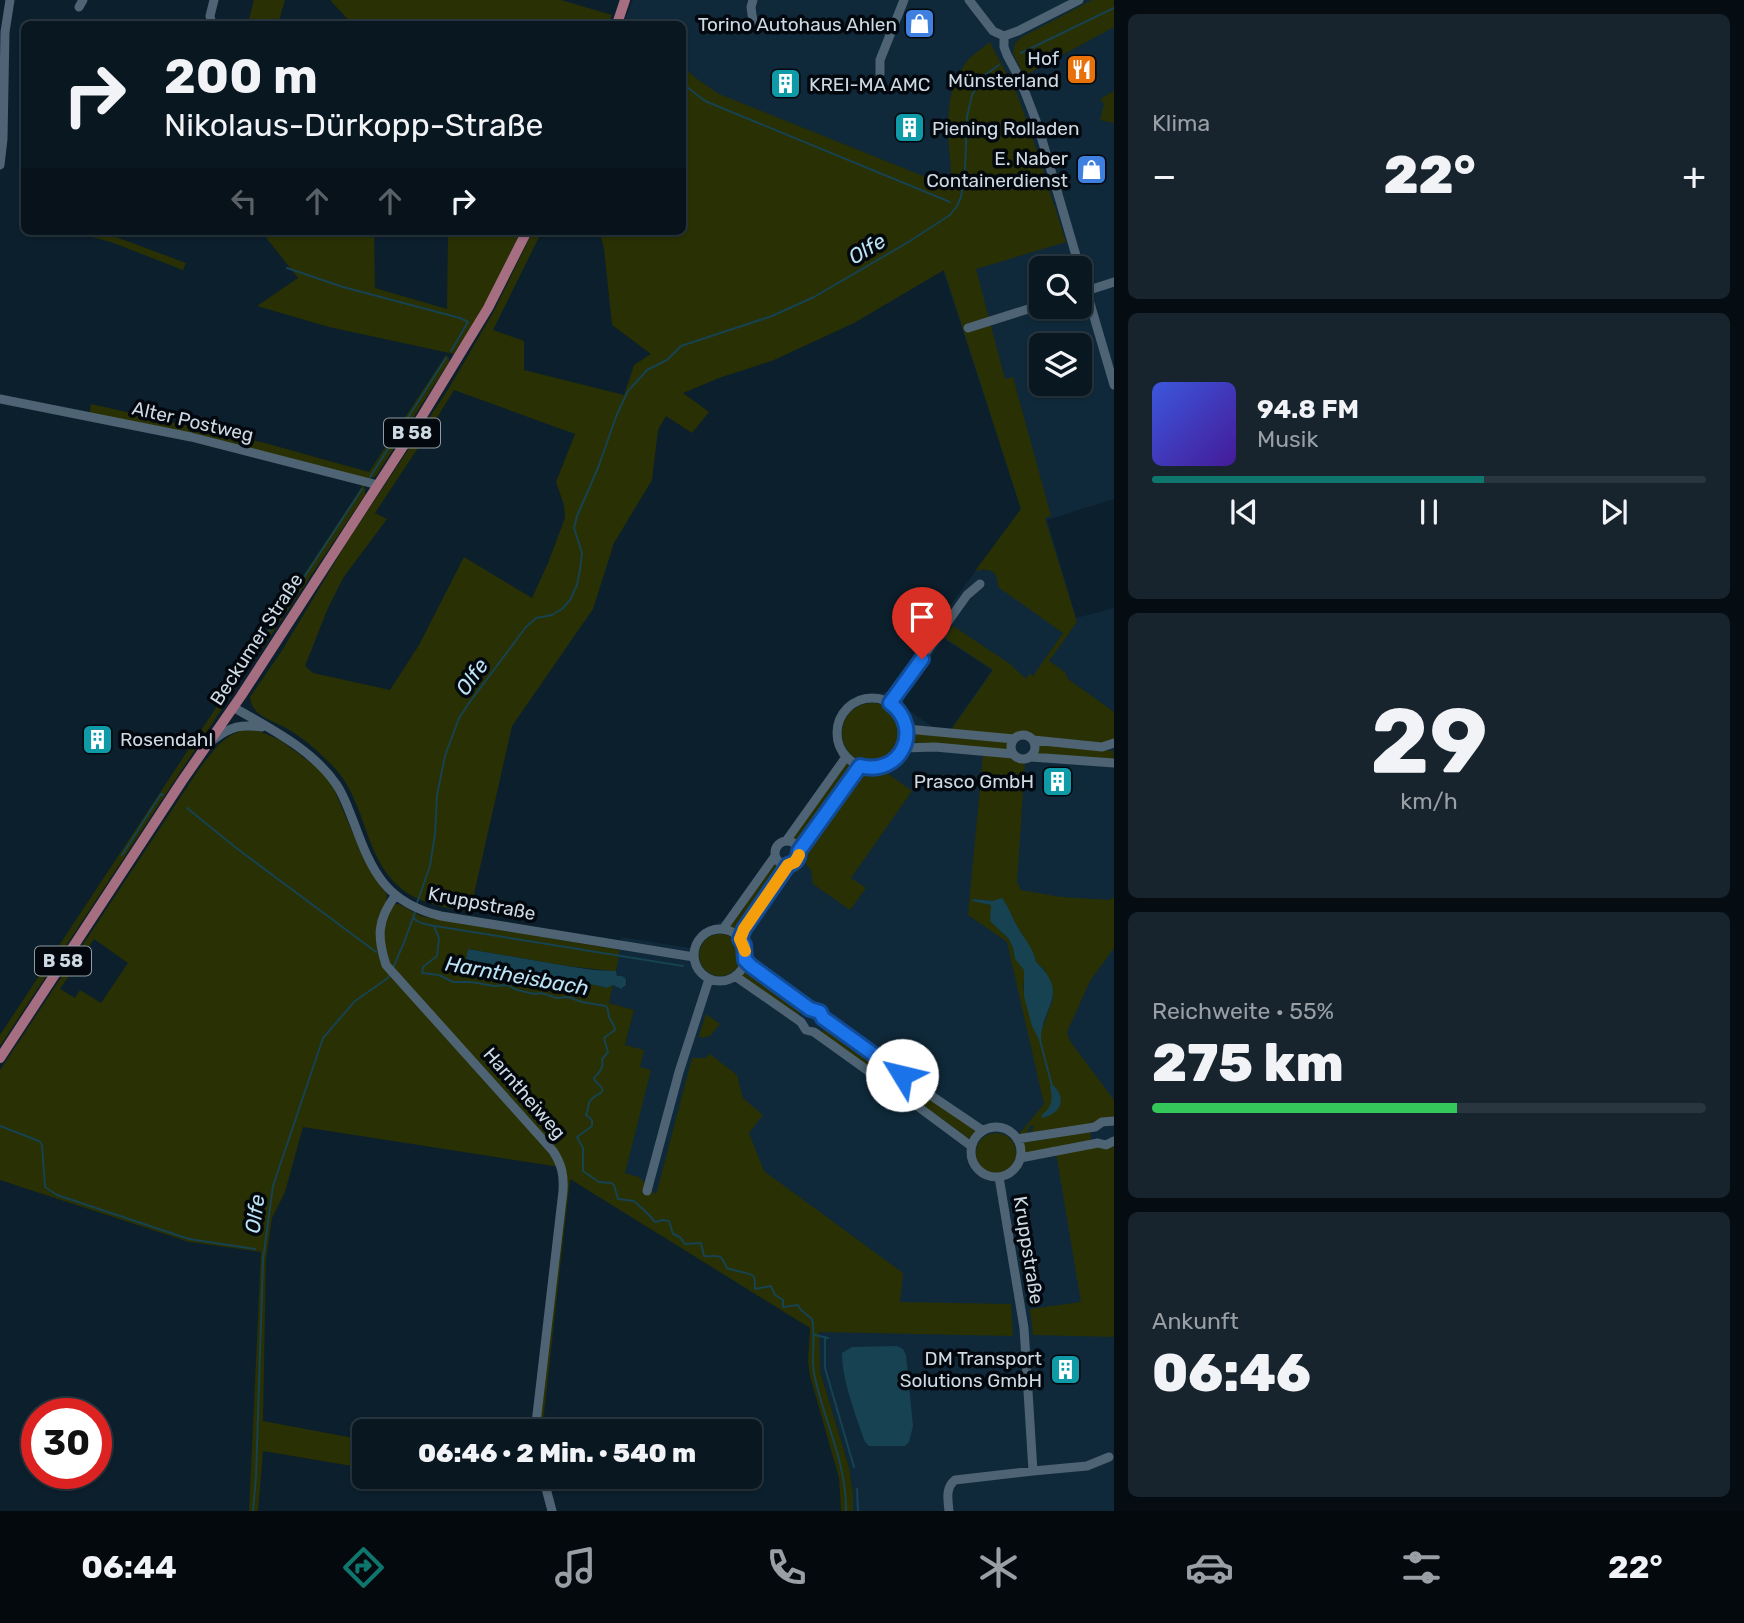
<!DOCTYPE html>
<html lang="de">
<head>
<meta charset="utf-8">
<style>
	body { margin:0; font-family:Rubik,sans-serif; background:#17242e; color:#f1f3f6; height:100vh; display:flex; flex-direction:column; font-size:26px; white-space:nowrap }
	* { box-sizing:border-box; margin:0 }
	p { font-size:23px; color:#999fa5 }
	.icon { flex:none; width:38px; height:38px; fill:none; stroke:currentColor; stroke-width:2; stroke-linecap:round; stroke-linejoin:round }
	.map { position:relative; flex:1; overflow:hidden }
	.side { display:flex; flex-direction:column; gap:14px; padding:14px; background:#050d12; width:630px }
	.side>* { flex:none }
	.banner { position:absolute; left:21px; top:21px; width:665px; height:214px; border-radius:10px; box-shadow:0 2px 5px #0004,0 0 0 2px #29363f; background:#091721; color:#f1f3f6; overflow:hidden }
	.tools { position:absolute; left:1029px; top:256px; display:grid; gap:14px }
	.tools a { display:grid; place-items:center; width:63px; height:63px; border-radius:10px; background:#091721; box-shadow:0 2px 5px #0004,0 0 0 2px #29363f; font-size:35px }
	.speed { position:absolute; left:21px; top:1398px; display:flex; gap:14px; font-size:35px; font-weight:700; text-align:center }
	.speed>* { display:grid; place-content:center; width:91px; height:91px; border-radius:50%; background:#091721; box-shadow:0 2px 5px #0004,0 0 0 2px #29363f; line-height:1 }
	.speed .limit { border:10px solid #d22; background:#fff; color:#111 }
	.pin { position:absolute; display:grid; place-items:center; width:60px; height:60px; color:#fff; margin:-72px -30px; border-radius:50% 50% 50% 0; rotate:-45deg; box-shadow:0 0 7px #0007 }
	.pin .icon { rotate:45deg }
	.me { position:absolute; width:77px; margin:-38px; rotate:306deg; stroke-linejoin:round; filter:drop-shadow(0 0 5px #0008) }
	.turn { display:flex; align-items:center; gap:24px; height:147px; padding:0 28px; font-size:32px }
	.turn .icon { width:91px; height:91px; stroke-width:2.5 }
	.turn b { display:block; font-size:49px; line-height:60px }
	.lanes { display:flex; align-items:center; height:66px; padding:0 28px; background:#0003; justify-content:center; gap:35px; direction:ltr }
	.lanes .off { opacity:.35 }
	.big { font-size:52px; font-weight:800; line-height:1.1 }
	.side .card { flex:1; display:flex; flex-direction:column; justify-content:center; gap:10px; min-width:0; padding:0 24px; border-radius:10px; background:#17242e }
	.side .dial { align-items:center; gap:0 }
	.dial b { font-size:91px; line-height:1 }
	.song { display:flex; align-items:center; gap:21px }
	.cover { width:84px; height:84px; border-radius:10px; background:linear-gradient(135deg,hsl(230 70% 55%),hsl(260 70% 35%)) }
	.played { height:7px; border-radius:4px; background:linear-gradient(90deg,#0f766e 60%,#29363f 60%) }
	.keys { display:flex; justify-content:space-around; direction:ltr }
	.heat { display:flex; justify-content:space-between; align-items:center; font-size:38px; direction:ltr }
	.charge { height:10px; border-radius:5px; background:linear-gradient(90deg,#34c759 55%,#29363f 0) }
	.trip { position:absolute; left:352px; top:1419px; width:410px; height:70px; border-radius:10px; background:#091721; box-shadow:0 2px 5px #0004,0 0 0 2px #29363f; font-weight:800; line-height:70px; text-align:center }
	.tab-bar { display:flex; height:112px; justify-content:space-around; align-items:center; background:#04090d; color:#999fa5 }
	.tab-bar .icon { width:49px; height:49px }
	.tab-bar .selected { color:#0f766e }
	.tab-bar b { font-size:32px; color:#f1f3f6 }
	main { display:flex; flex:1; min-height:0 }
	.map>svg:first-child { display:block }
	.built { fill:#0f293a; fill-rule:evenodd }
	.green { fill:#293003; fill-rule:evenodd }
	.water { fill:#164251 }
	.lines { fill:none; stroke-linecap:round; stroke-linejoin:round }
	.stream { stroke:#164251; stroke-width:2 }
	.minor { stroke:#4e6373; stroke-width:9 }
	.major { stroke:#a66f81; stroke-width:10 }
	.route-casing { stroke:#114b97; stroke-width:18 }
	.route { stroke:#1a73e8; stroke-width:12 }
	.slow { stroke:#f59e0b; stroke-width:12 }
	.labels { text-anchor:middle; stroke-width:7; stroke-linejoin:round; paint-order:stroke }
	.shield { fill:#03080e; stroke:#919ba3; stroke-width:2 }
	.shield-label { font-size:18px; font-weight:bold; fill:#cedae3 }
	.poi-label { font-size:19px; fill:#cedae3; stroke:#03080e; text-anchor:end }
	.street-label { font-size:19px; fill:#cedae3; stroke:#03080e }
	.water-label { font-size:21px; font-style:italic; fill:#bce4f5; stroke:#03080e }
</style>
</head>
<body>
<main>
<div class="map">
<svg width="1114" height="1511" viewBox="0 0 1114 1511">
	<rect width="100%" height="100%" fill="#0c1f2c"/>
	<!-- built -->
	<path class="built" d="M633 0H1114V499L1047 520 1076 618 1114 608V1511H853V1492L849 1467 820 1371 815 1331 589 1190 634 1010 609 1003 613 985 621 989 626 985 627 982 626 979 617 976 616 971 621 937 690 948 697 937 704 931 727 918 768 861 775 845 785 837 837 764 839 757 833 734 834 723 839 713 847 703 857 696 887 692 1021 509 917 190 697 106 683 96 682 24H623ZM1041 268H1080V306H1041ZM1041 345H1080V383H1041ZM944 639 992 670 950 730 936 729 904 707 903 698Z"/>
	<!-- green -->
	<path class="green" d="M254 0H285L278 24H270L249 19Z
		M330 0H561L612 15 609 24H352Z
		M1092 0H1114V27L1024 76 1013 53 1015 43 1022 37Z
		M990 42 1017 94 1029 127 1066 242 976 269 1005 379 1013 377 1051 516 1045 518 1077 622 1049 661 1065 672 1068 679 1114 712V739L1105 743 1032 736C1026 732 1022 732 1015 736L951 730 993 670 945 638 953 626 1010 664 1026 679 1029 674 1033 676 1063 633 998 587C998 570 989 568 975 571L1021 509 944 270 854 323 774 360 719 378 683 393 709 412 692 433 666 416 658 430 652 480 614 543 593 609 512 726 470 912C455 909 438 907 423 901 368 879 371 822 344 780 336 768 325 758 315 749 306 741 295 733 284 727 271 720 251 715 250 697L281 652 347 542 449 388 494 311 533 231H542L493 330 524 341V370L624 395 634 365 651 354 612 325 604 248 599 231H682L683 67 697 79 719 94 948 186C953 170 950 165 949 148 947 120 947 88 965 64 971 55 982 49 990 42ZM454 390 575 434 556 482 564 505 565 518 548 563 532 598 464 557 419 645 390 690 313 673 305 666 328 608 343 578 387 519 375 513 424 439Z
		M1114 91V123L1100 120 1104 104 1100 99Z
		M69 231H93L116 237 186 263 183 270 111 242Z
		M261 231H374L375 288 447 309 448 231H521L484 306 454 354 329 327 257 306 298 278Z
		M446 355 449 358V362L376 476 370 479 89 415 91 404 265 443 369 472Z
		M363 485 365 489V495L227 701 0 1046V1035Z
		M842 733a30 30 0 1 1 60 0a30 30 0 1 1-60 0Z
		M252 728 280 740 318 768 333 787 364 859 385 891 387 896 386 902 391 905 399 904 421 916 442 920 620 950 616 971H611L567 966 468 949 465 968C492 970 519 976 547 979 567 982 587 982 607 988L613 985 609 1003 634 1010 625 1045 644 1050 640 1067 651 1070 625 1173 639 1177 656 1195 692 1058H705L710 1054 737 1075 743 1098 763 1115 749 1133 764 1171 903 1273 900 1302 1011 1304 1013 1336 819 1332 820 1371 849 1467 853 1492V1511H841L839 1478 810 1376 808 1361 810 1328 570 1179 542 1431H537L565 1191 560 1167 303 1127 285 1192 272 1218 266 1260 263 1421 364 1440V1468L263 1451 258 1511H249L261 1252 189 1242 0 1180V1070L199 769C215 749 225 732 252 728ZM94 939 128 963 101 1003 80 990 75 998 60 989Z
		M912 732 1010 741 1009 751 911 742Z
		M1039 744 1113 751 1114 761 1038 754Z
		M983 755 1013 756 1020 761 1025 762 1017 882 1021 890 1061 897 1109 900 1114 897V948L1090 981 1067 1032 1070 1041 1114 1100V1118L1092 1125 1031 1133 1034 1126 1030 1125 1026 1137 1019 1134 1044 1104 1007 942 968 915ZM973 899 993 901 1001 899H1003L1017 926 1023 935 1026 944 1031 949 1036 962 1044 969 1053 990V999L1041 1032 1023 988 1025 972 1013 953V948L1009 939 1000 931 991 905 973 901Z
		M847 761 856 767 800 845 791 840Z
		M884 771 912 791 851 878 866 888 850 910 813 884 811 870 805 863 797 873 796 865 799 861 802 851 859 773 863 772Z
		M775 863 783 869 738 932 729 928Z
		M699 955a21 21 0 1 1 42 0a21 21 0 1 1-42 0Z
		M746 967 803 1008 798 1016 741 976Z
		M706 1014 720 1024 710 1036 701 1038 699 1036Z
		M827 1025 895 1073 890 1082 821 1033Z
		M918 1090 977 1131 971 1140 913 1098Z
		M1090 1131 1091 1140 1024 1154 1023 1143Z
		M976 1153a20 20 0 1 1 40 0a20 20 0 1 1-40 0Z
		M1114 1144V1337L1033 1335 1030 1309 1081 1302 1056 1152Z
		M413 1477H448L466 1481 465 1488Z"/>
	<!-- water -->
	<path class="water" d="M1001 898 1003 899C1009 908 1012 917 1017 926 1023 937 1034 949 1036 962 1071 995 1041 1006 1041 1040H1039L1032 1026 1024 996V970L1015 959 1013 948 1009 939 990 921 991 905 972 901 973 899 993 901Z
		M468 949 567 966 594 970 616 971 617 976H622L626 979V985L621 989 613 985 607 988C587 982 567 982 547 979 519 976 492 970 464 968Z
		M1053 1085C1068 1099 1060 1115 1041 1118 1044 1110 1041 1117 1047 1110 1053 1103 1052 1095 1050 1086Z
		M897 1346 903 1349 906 1355 913 1426 909 1442 905 1446H869L865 1442C856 1416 842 1381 842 1353L852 1347Z"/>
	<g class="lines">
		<!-- stream -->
		<path class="stream" d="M1021 53 1114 8
			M682 83 705 101 950 202
			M287 268 343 287 460 318 468 322 451 351
			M370 477 446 358
			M240 679 238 678 362 489
			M187 808 235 847 376 952
			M122 855 161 794 163 795
			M417 903 430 866 435 834 437 795 445 756 459 718 469 703 526 627 536 618 552 615 562 609 570 600 577 585 580 570 582 553 574 528 577 516 598 468 617 414 628 391 647 370 667 360 681 346 772 316 814 297 910 241 950 215 957 206 961 197 965 171 967 117 972 95 982 77 999 65
			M413 917C417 924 427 924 434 926L439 938 437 956 423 967 422 973 439 975 453 982H471L494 986 507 985 517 990 535 994 541 993 557 998 568 997 582 1002 606 1006C609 1010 608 1012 609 1017 611 1022 615 1025 615 1030L604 1038 608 1052 602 1059C604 1067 600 1072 594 1078L595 1081C613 1096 594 1091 589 1103 588 1107 588 1111 586 1115L592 1120V1126L577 1137 583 1148V1171L599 1182 611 1183 614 1185 618 1199 634 1201 650 1216 655 1222 663 1220 669 1221 673 1234 680 1237 685 1244 701 1243 704 1256C721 1257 719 1252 727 1268 733 1271 753 1273 754 1277 756 1281 754 1285 755 1289L771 1286 775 1295 783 1300V1307L798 1305 801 1310 812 1319C816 1337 811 1356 814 1373 823 1420 847 1462 846 1511
			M435 926 683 966
			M393 968 405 940 415 912
			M1040 1040 1052 1086
			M0 1126 39 1141 42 1145 45 1187 57 1195 189 1239 255 1249
			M815 1335 828 1338
			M825 1337V1368L854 1467
			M857 1489 858 1511
			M253 1511 256 1477 263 1259 273 1186 323 1038 355 1001 388 978 390 973"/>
		<!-- minor -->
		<path class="minor" d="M969 0 993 31 1004 36
			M79 7 83 0
			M753 22 751 7 753 0
			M212 24 210 16 214 0
			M1004 36V47L1007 55 1020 79 1038 126 1114 385
			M1004 36 1018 31 1079 0
			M880 74V60L904 0
			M0 165 3 139 5 32 10 0
			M1080 293 1114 282
			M968 328 1041 305
			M0 399 191 437 378 485
			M837 733a35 35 0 1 1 70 0a35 35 0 1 1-70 0Z
			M890 703 967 595 980 584
			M233 707C269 728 312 749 336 784 344 795 349 811 354 823 372 872 386 903 441 916L694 957
			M907 729 1014 739
			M1011 747a12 12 0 1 1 24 0a12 12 0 1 1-24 0Z
			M213 740C231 726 241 724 262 727
			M1033 740 1102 747 1114 743
			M904 748 935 747 1013 754
			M1031 757 1114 763
			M775 853a12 12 0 1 1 24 0a12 12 0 1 1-24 0Z
			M786 841 846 757
			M799 851 861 766
			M395 896C377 920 377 937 386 965L553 1151C562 1165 564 1175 563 1191L535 1432
			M723 929 775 856
			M694 955a26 26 0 1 1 52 0a26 26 0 1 1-52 0Z
			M740 939 744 929 788 865
			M745 960 751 966 810 1009 820 1012 823 1018 902 1075 911 1078 914 1084 982 1130
			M735 976 801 1022 806 1030 814 1032 892 1088 897 1095 905 1097 971 1146
			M971 1152a25 25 0 1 1 50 0a25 25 0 1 1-50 0Z
			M1017 1139 1095 1127 1102 1122 1114 1121
			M1020 1158 1098 1143 1106 1145 1114 1141
			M647 1191 679 1072 709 979
			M1033 1471 1087 1466 1109 1457
			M543 1477 552 1511
			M949 1511C948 1500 945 1488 955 1480L1033 1471 1024 1328 999 1177"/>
		<!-- major -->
		<path class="major" d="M617 24 625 0
			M0 1058 182 781 241 696 413 431 488 308 527 231"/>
	</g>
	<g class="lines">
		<defs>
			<path id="route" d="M902 1075 823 1018 820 1012 810 1009 751 966 745 960 744 945 740 939 744 929 788 865C795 863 799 859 799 851L860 766C901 777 924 728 890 703L922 659"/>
		</defs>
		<!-- route casing -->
		<use href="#route" class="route-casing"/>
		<!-- route -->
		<use href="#route" class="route"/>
		<!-- slow -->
		<path class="slow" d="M745 951 740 939 744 929 788 865 795 862 799 855"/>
	</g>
	<!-- icons -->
	<defs>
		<symbol id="shop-square" viewBox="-11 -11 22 22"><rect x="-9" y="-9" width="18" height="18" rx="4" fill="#3f7fe0" stroke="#03080e"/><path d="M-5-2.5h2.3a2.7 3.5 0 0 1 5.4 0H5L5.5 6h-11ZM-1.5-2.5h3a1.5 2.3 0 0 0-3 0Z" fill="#fff"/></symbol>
		<symbol id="restaurant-square" viewBox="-11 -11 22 22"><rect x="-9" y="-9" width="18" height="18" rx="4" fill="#e8710a" stroke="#03080e"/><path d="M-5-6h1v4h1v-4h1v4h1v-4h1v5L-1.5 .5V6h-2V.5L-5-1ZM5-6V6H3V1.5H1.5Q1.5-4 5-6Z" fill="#fff"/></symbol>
		<symbol id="building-square" viewBox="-11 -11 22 22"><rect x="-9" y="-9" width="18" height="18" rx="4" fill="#0f9aa8" stroke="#03080e"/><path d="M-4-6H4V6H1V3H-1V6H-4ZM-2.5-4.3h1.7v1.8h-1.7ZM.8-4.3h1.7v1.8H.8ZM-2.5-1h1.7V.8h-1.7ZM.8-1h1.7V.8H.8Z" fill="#fff"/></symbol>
	</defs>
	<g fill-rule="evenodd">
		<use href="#shop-square" x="902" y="6" width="35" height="35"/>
		<use href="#restaurant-square" x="1064" y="52" width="35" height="35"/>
		<use href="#building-square" x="768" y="66" width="35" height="35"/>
		<use href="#building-square" x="892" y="110" width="35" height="35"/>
		<use href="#shop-square" x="1074" y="152" width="35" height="35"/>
		<use href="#building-square" x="80" y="722" width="35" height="35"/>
		<use href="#building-square" x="1040" y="764" width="35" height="35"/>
		<use href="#building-square" x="1048" y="1352" width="35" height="35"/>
	</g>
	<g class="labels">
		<!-- shield labels -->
		<g class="shield">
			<rect x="384" y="418.5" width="56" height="29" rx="5"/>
			<rect x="35" y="946.5" width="56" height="29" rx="5"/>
		</g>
		<g class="shield-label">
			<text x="412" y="439">B 58</text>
			<text x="63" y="967">B 58</text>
		</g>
		<!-- poi labels -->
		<g class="poi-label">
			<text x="897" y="31">Torino Autohaus Ahlen</text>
			<text x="1059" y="65">Hof<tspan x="1059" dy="22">Münsterland</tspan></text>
			<text x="809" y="91" text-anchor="start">KREI-MA AMC</text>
			<text x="932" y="135" text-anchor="start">Piening Rolladen</text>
			<text x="1068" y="165">E. Naber<tspan x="1068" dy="22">Containerdienst</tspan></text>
			<text x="120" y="746" text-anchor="start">Rosendahl</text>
			<text x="1034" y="788">Prasco GmbH</text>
			<text x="1042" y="1365">DM Transport<tspan x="1042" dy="22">Solutions GmbH</tspan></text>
		</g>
		<!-- street labels -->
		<g class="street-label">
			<text transform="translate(193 421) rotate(13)" y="7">Alter Postweg</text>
			<text transform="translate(256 639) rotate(-57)" y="7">Beckumer Straße</text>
			<text transform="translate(482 903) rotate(11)" y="7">Kruppstraße</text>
			<text transform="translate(525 1093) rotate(49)" y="7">Harntheiweg</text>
			<text transform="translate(1029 1250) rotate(81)" y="7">Kruppstraße</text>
		</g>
		<!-- water labels -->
		<g class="water-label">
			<text transform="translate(867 249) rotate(-31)" y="7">Olfe</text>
			<text transform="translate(472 677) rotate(-54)" y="7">Olfe</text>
			<text transform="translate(517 976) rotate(10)" y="7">Harntheisbach</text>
			<text transform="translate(255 1214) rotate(-82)" y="7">Olfe</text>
		</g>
	</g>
</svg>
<div class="tools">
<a><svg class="icon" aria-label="search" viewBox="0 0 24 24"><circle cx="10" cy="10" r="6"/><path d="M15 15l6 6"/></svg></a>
<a><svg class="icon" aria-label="layers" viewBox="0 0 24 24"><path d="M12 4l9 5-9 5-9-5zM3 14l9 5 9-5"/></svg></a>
</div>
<div class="speed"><div class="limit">30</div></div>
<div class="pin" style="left:922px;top:659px;background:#d93025"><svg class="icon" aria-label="arrive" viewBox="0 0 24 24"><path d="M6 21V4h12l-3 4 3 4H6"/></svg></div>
<svg class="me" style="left:902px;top:1075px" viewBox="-20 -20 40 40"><circle r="19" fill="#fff"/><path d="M0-13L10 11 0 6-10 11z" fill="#1a73e8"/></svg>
<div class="trip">06:46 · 2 Min. · 540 m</div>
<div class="banner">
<div class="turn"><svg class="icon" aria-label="right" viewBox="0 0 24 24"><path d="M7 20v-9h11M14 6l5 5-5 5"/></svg><div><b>200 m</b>Nikolaus-Dürkopp-Straße</div></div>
<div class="lanes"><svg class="icon off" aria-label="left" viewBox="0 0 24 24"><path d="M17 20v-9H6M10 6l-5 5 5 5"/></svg><svg class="icon off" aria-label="ahead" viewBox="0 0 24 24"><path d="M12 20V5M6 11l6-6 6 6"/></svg><svg class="icon off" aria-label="ahead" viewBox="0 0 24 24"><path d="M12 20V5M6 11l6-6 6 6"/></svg><svg class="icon" aria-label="right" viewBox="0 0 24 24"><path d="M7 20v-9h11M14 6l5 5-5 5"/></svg></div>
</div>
</div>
<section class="side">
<div class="card"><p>Klima</p>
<div class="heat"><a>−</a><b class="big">22°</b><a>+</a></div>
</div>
<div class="card">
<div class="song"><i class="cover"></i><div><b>94.8 FM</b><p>Musik</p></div></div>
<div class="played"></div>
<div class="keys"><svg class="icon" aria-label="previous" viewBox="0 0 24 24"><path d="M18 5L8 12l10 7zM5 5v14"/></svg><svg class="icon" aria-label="pause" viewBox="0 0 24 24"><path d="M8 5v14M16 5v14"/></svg><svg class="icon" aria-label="next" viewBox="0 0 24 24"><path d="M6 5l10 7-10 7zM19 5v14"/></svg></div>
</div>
<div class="card dial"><b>29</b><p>km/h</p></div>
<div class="card"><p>Reichweite · 55%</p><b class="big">275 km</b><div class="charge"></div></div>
<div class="card"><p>Ankunft</p><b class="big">06:46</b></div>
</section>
</main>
<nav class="tab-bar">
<b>06:44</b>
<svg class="icon selected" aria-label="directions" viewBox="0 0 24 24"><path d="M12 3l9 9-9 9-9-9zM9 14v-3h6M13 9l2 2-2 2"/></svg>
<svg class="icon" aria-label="music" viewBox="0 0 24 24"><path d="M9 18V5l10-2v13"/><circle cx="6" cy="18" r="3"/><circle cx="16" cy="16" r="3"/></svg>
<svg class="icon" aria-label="phone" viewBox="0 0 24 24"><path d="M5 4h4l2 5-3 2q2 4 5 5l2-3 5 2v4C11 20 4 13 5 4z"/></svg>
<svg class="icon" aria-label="climate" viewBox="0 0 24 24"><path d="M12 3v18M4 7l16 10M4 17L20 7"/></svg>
<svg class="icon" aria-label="car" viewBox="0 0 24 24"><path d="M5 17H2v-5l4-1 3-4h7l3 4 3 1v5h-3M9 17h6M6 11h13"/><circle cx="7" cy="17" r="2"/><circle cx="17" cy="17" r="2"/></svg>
<svg class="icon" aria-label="filters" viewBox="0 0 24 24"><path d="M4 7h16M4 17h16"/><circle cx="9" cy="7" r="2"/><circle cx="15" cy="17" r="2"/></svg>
<b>22°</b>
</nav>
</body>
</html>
